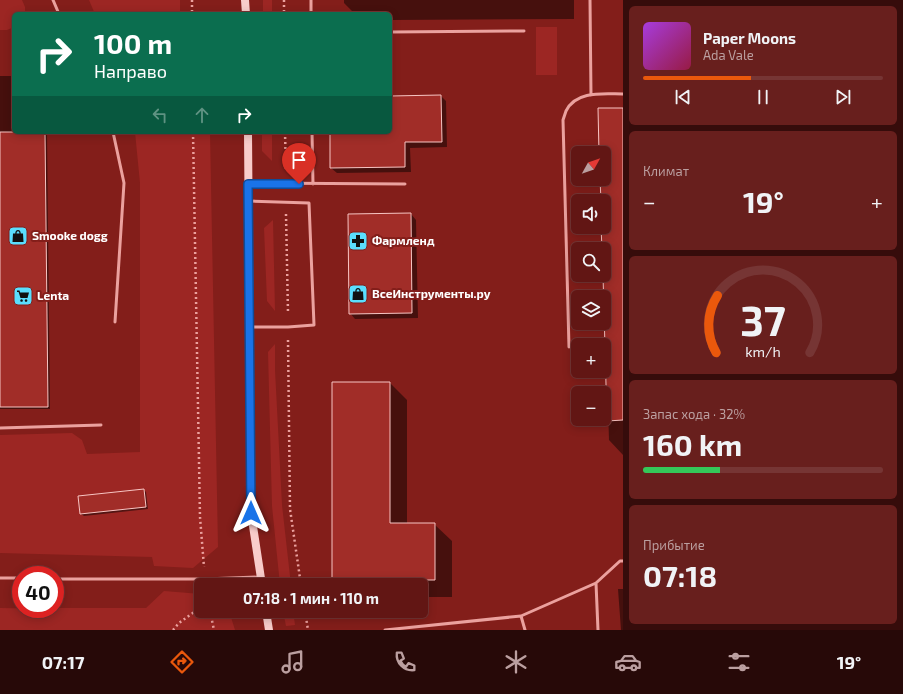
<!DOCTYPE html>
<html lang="ru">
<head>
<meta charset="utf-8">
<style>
	body { margin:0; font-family:"Exo 2",sans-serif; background:#681f1d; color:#f1f3f6; height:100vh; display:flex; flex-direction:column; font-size:15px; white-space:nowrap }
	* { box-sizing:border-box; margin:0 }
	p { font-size:13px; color:#bb9fa0 }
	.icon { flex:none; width:22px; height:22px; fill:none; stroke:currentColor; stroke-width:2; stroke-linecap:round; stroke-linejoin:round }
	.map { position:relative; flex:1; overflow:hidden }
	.panel { display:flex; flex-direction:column; gap:6px; padding:6px; background:#360c0b; width:280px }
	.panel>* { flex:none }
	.hud { position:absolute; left:12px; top:12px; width:380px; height:122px; border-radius:6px; box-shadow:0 2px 10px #0003,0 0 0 1px #763534; background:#0b6e4f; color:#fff; overflow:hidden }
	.needle { width:26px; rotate:50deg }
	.controls { position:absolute; left:571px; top:146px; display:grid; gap:8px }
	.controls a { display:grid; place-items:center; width:40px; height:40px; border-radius:6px; background:#621614; box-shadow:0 2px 10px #0003,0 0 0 1px #763534; font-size:20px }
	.speed { position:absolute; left:12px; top:566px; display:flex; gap:8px; font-size:20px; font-weight:700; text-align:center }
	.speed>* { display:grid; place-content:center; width:52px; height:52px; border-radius:50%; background:#621614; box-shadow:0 2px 10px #0003,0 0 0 1px #763534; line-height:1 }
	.speed .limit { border:6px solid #d22; background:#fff; color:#111 }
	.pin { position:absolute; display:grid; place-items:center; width:34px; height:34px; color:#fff; margin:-41px -17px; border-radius:50% 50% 50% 0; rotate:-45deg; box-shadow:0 0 4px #0007 }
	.pin .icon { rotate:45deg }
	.me { position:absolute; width:44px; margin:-22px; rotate:0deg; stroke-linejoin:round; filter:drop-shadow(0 0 3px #0008) }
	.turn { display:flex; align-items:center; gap:14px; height:84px; padding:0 16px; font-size:18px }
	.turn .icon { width:52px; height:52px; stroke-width:2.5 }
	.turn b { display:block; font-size:28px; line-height:34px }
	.lanes { display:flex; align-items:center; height:38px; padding:0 16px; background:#0003; justify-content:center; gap:20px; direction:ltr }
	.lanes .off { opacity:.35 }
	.big { font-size:30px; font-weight:700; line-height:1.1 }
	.panel .card { flex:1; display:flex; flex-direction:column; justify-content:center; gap:6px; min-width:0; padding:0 14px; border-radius:6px; background:#681f1d }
	.panel .dial { align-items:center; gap:0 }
	.dial svg { height:104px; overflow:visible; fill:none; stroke:#763534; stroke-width:7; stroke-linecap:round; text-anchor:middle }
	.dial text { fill:#f1f3f6; stroke:none }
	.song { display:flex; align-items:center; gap:12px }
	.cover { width:48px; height:48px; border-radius:6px; background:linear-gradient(135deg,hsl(280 70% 55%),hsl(340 70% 35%)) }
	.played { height:4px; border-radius:2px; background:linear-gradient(90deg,#ea580c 45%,#763534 45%) }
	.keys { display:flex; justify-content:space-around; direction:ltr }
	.heat { display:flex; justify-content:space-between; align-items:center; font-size:22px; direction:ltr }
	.charge { height:6px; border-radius:3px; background:linear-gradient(90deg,#34c759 32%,#763534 0) }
	.trip { position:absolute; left:194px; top:578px; width:234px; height:40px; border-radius:6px; background:#621614; box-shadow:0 2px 10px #0003,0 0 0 1px #763534; font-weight:700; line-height:40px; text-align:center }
	.tabs { display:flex; height:64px; justify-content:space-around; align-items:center; background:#270908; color:#bb9fa0 }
	.tabs .icon { width:28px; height:28px }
	.tabs .active { color:#ea580c }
	.tabs b { font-size:18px; color:#f1f3f6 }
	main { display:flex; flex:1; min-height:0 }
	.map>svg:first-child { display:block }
	.green { fill:#9c2623 }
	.shadow { fill:#0007 }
	.building { fill:#a12d28; stroke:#f8c5c3 }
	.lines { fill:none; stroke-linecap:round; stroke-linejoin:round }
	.path { stroke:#eba19e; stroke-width:2.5; stroke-dasharray:2 3; stroke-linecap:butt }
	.lane { stroke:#eba19e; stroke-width:3 }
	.secondary { stroke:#f8ccca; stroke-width:8 }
	.route-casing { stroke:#114b97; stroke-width:10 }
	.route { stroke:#1a73e8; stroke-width:7 }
	.labels { text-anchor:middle; stroke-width:4; stroke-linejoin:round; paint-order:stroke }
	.poi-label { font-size:12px; font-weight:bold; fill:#fff; stroke:#831e1a; text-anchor:start }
</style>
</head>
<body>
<main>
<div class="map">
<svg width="623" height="630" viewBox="0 0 623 630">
	<rect width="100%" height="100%" fill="#831e1a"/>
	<!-- green -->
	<path class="green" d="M0 0H22L25 7V14H14V27L7 30H0Z
		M89 0H180V14H95Z
		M263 0H272V14H263Z
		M536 27H557V75H536Z
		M135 132H210L218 547 193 568 154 566 152 557 0 553V435L72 433 82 440 87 454 140 452V183Z
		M262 132H272V161L262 151Z
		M273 220 275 311 267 301 264 228Z
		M275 344V370L282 505 291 585H280L272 506 268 352Z
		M164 591 201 594V611H229L235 630H0V608L55 609V608H146Z
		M283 611H293L295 625 286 626Z"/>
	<!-- shadow -->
	<path class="shadow" d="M344 0H574V19L390 20V14H355L344 3Z
		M0 76H14V132H47L50 409H0Z
		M441 96 446 101 447 147 410 148 411 172 337 173 331 168V132H390V97Z
		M623 109V455L609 440 604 275V249H603L602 227H604V201H602L601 179H604V153H600Z
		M411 214 416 220 418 318 355 319 350 313Z
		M390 383 407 400V524H434L452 541V597H421V585H338L333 580Z
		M144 490 146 492 148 509 84 516 81 514 79 497Z
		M618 589H623V630H621Z"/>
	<!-- building -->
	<path class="building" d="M441 95 442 142H405V167L330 168V132H390V96Z
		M598 108H623V420L607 421 603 275H604V249H602L601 227H604V201H601L600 179H604V153H599Z
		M0 132H45L48 407H0Z
		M411 213 412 313 349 314 348 214Z
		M332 382H390V523H435V580H332Z
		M144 489 146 507 80 514 78 496Z"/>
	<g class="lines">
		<!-- path -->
		<path class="path" d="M192 0V14
			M284 0V14
			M193 132 200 517 204 567
			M285 132 286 171
			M286 214 288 313
			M288 340 290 509 301 585
			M210 611 214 630
			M305 611 308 630
			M173 630 179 623 201 607"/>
		<!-- lane -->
		<path class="lane" d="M53 0 59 14
			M311 0V14
			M590 0 591 95
			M390 32 524 31
			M113 132 124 183 115 322
			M312 132 313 184
			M248 183 405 184
			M250 201 309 203 314 325 288 327H251
			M569 347 563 120C564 117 565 114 566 111 576 90 604 94 623 94
			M0 428 101 425
			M0 578H21
			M55 579H205L259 577
			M521 616 596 583
			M385 630 521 616 525 630
			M598 630 596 583 620 561H623"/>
		<!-- secondary -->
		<path class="secondary" d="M245 0 246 14
			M248 132 251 513 262 585
			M266 611 269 630"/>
	</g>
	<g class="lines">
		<defs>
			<path id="route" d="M251 513 248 184H299"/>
		</defs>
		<!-- route casing -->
		<use href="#route" class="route-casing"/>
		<!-- route -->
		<use href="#route" class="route"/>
	</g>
	<!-- icons -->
	<defs>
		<symbol id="shop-square" viewBox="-11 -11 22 22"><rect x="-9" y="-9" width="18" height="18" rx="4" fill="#5adefe" stroke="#831e1a"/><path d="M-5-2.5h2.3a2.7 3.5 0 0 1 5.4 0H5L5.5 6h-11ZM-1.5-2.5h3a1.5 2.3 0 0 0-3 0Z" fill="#111"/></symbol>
		<symbol id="pharmacy-square" viewBox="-11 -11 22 22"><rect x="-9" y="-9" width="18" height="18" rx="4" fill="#5adefe" stroke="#831e1a"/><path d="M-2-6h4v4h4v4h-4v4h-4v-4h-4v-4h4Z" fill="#111"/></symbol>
		<symbol id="supermarket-square" viewBox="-11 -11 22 22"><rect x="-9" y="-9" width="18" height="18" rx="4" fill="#5adefe" stroke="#831e1a"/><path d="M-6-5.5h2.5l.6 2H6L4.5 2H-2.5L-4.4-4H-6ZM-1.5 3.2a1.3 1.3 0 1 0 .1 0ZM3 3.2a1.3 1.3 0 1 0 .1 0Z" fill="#111"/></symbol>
	</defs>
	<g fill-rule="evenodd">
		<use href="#shop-square" x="7" y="225" width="22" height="22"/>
		<use href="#pharmacy-square" x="347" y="230" width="22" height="22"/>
		<use href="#shop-square" x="347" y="283" width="22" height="22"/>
		<use href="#supermarket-square" x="12" y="285" width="22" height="22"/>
	</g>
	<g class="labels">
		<!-- poi labels -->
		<g class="poi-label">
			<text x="32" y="240">Smooke dogg</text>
			<text x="372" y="245">Фармленд</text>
			<text x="372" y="298">ВсеИнструменты.ру</text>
			<text x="37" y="300">Lenta</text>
		</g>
	</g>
</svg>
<div class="controls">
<a><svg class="needle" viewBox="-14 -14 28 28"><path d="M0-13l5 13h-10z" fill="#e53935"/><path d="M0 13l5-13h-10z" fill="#bb9fa0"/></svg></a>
<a><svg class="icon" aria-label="sound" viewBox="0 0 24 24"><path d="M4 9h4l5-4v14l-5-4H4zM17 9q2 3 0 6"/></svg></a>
<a><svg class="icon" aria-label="search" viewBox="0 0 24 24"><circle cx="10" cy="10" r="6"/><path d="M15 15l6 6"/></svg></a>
<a><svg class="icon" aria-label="layers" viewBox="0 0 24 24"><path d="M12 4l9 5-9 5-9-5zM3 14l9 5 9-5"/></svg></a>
<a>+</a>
<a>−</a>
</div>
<div class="speed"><div class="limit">40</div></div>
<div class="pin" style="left:299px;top:184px;background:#d93025"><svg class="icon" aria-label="arrive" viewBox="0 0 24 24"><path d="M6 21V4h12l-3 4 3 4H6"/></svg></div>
<svg class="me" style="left:251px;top:513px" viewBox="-20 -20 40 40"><path d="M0-17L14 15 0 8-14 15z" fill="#1a73e8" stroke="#fff" stroke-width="4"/></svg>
<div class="trip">07:18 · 1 мин · 110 m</div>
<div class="hud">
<div class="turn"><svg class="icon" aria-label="right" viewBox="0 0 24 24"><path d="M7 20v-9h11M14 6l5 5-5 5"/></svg><div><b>100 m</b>Направо</div></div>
<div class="lanes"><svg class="icon off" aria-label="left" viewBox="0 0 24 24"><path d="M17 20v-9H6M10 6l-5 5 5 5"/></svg><svg class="icon off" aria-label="ahead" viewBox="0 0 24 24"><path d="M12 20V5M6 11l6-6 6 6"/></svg><svg class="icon" aria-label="right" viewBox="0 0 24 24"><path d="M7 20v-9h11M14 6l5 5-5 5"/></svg></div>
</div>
</div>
<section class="panel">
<div class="card">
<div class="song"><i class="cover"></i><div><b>Paper Moons</b><p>Ada Vale</p></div></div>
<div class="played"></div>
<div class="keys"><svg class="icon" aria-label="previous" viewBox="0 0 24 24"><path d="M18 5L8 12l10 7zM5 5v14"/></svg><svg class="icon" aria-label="pause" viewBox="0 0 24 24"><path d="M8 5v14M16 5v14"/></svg><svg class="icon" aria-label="next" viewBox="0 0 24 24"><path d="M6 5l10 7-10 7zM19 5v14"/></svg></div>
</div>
<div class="card"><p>Климат</p>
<div class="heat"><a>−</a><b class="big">19°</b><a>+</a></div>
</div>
<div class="card dial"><svg viewBox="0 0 100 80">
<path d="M14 69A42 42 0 1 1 86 69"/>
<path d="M14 69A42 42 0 0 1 15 25" stroke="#ea580c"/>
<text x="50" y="56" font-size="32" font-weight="700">37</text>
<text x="50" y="72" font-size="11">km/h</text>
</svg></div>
<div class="card"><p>Запас хода · 32%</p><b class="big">160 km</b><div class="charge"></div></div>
<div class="card"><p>Прибытие</p><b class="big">07:18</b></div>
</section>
</main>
<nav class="tabs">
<b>07:17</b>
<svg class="icon active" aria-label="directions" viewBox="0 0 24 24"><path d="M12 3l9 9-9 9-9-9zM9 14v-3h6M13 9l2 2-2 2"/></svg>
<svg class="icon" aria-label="music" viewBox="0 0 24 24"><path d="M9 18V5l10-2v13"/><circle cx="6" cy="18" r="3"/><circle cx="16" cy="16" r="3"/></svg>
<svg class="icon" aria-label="phone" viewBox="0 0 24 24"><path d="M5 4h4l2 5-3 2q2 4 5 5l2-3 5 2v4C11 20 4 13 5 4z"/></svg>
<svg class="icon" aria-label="climate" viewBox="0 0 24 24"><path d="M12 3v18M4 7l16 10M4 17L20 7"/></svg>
<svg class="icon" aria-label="car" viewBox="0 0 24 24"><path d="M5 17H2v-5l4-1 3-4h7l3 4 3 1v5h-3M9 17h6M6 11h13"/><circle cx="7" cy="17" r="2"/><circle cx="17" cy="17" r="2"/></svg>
<svg class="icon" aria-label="filters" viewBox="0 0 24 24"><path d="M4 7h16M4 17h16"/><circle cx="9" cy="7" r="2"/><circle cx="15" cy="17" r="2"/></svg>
<b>19°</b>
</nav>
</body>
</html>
